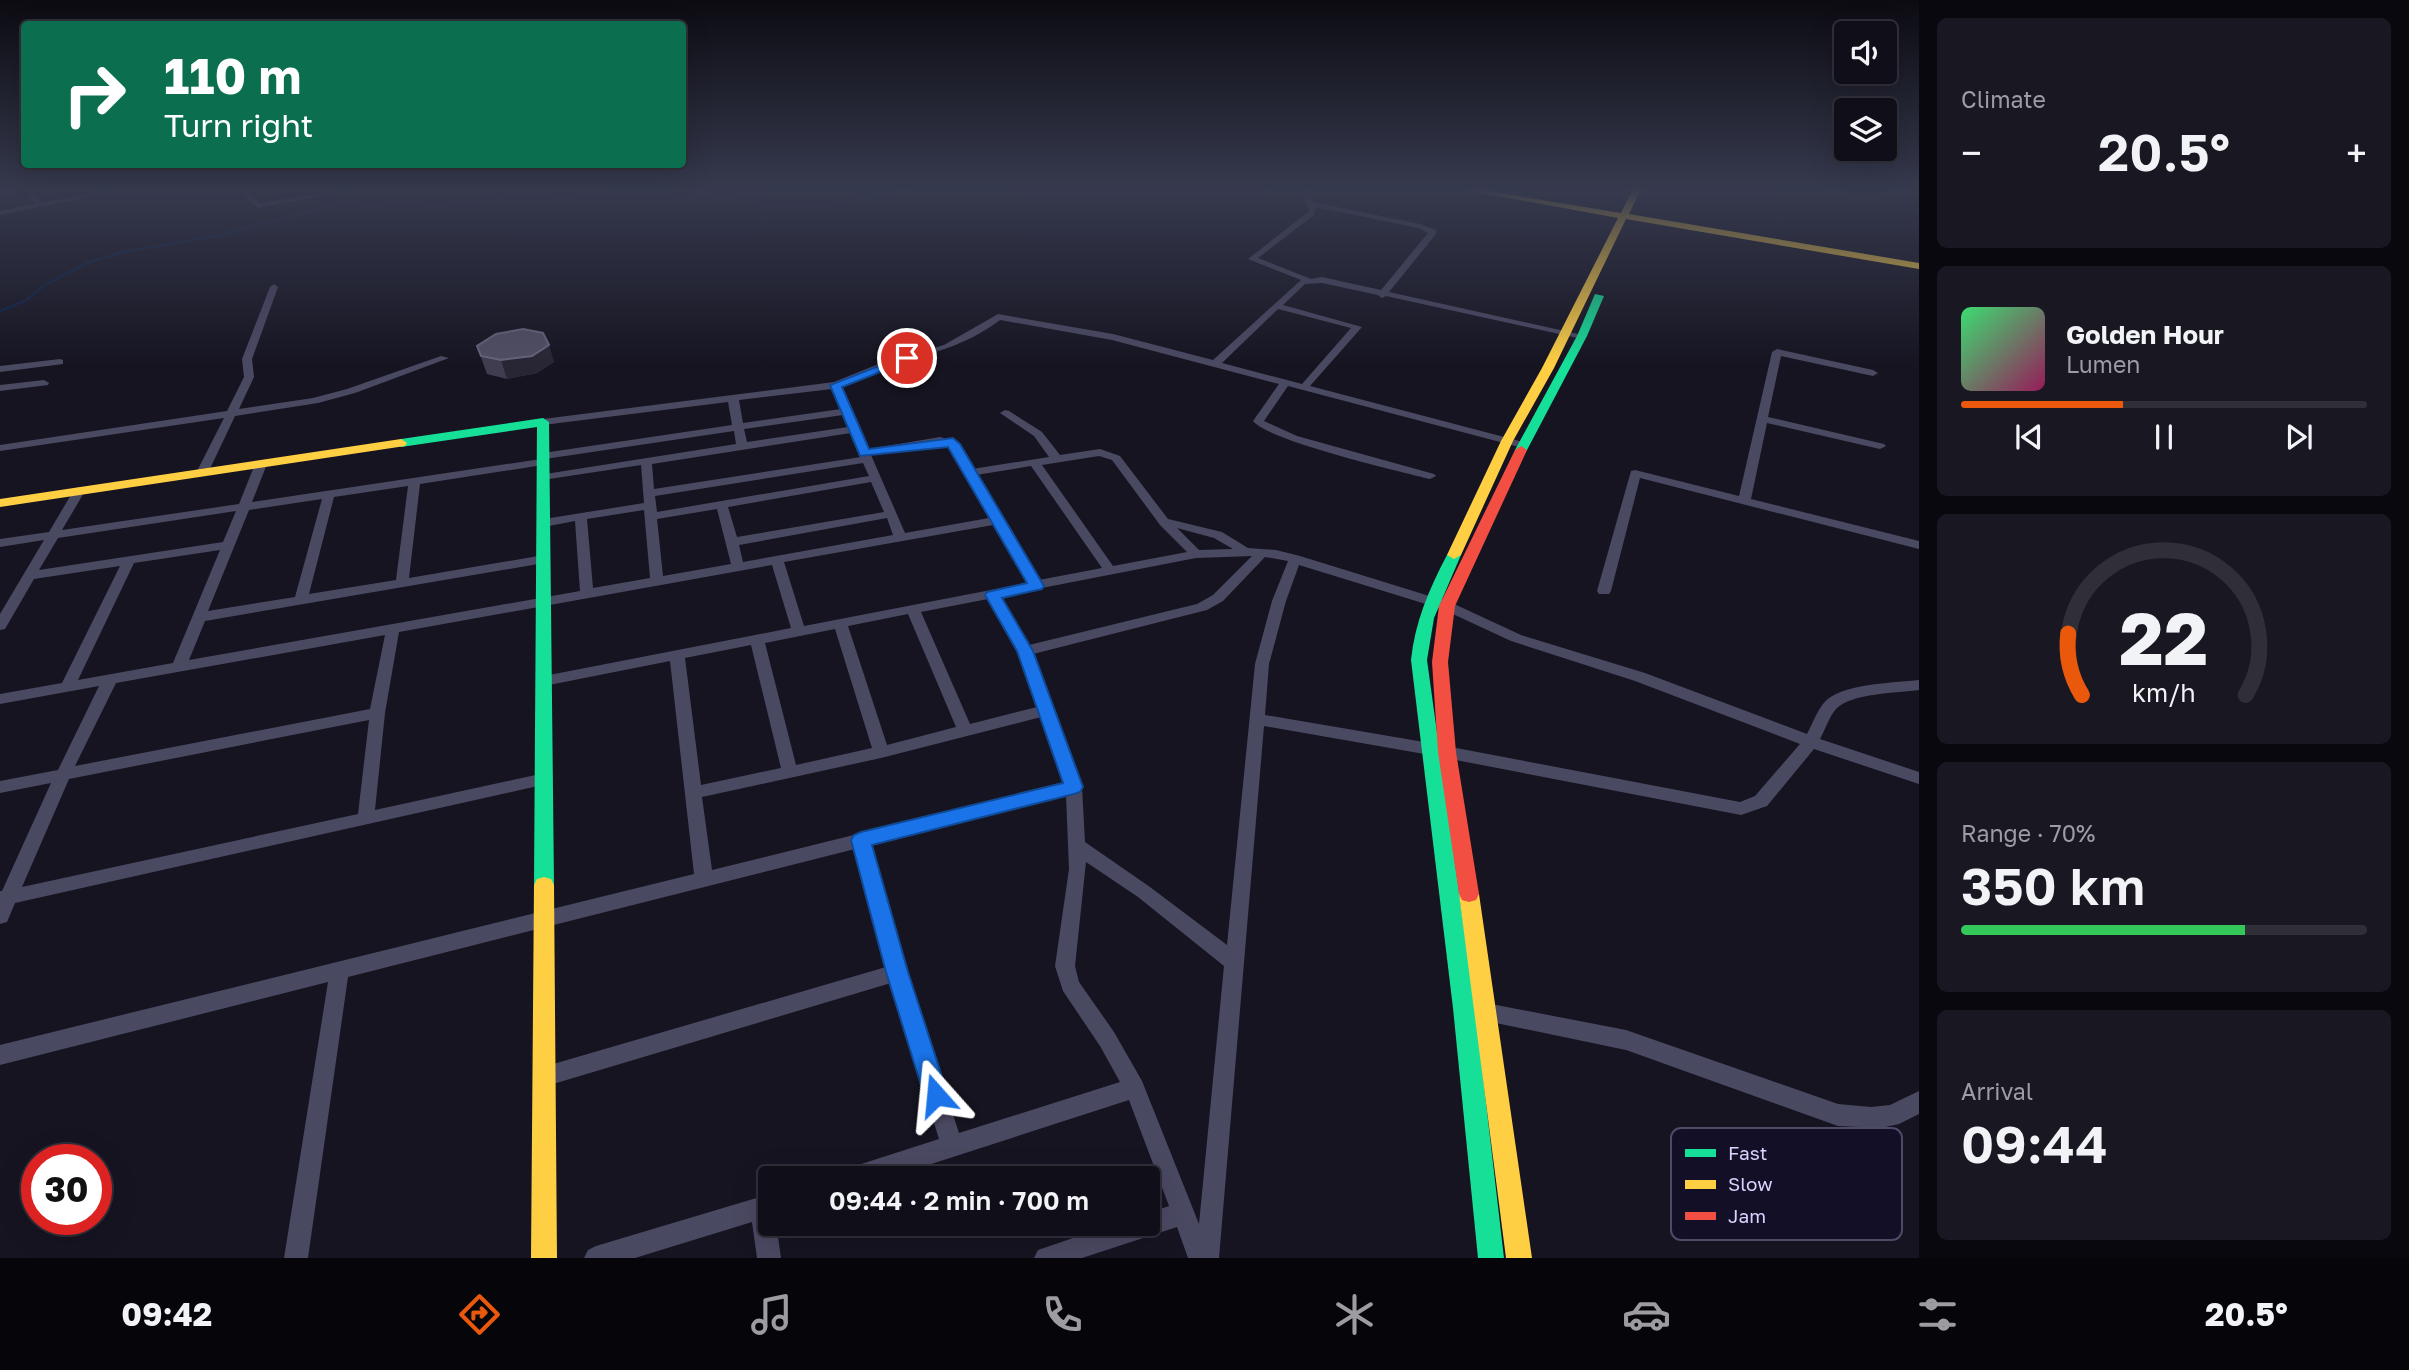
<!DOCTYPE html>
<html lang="en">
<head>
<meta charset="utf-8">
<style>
	body { margin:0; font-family:"Golos Text",sans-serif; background:#191822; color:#f1f3f6; height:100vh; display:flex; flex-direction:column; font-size:26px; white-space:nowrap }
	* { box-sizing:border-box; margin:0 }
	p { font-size:23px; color:#9c9ca2 }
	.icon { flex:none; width:38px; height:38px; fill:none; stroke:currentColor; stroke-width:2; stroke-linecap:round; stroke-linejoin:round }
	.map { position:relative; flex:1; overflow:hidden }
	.sheet { display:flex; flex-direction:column; gap:18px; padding:18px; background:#09080e; width:490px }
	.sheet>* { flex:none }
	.top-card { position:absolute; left:21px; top:21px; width:665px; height:147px; border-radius:7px; box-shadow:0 7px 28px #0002,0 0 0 2px #302f38; background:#0b6e4f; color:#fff; overflow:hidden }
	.controls { position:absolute; left:1834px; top:21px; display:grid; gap:14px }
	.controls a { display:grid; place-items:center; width:63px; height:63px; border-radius:7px; background:#100f19; box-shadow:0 7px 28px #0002,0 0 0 2px #302f38; font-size:35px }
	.speed { position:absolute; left:21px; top:1144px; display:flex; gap:14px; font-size:35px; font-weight:700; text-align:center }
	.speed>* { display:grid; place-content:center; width:91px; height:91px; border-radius:50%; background:#100f19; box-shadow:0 7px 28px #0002,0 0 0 2px #302f38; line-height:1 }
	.speed .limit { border:10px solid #d22; background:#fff; color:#111 }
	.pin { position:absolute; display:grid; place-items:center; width:60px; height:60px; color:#fff; margin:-30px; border:4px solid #fff; border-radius:50%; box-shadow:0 2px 7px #0007 }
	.me { position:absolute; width:77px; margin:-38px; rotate:342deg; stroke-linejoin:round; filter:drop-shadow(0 0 5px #0008) }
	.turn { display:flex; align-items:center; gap:24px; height:147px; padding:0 28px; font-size:32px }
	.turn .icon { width:91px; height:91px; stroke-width:2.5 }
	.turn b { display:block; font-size:49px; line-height:60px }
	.big { font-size:52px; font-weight:600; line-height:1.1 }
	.sheet .tile { flex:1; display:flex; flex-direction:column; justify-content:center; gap:10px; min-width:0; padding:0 24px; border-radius:10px; background:#191822 }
	.sheet .dial { align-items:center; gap:0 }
	.dial svg { height:182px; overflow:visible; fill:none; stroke:#302f38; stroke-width:7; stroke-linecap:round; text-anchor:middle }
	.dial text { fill:#f1f3f6; stroke:none }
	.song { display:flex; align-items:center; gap:21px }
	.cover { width:84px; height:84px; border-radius:10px; background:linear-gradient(135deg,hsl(140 70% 55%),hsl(330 70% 35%)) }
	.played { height:7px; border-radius:4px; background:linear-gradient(90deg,#ea580c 40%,#302f38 40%) }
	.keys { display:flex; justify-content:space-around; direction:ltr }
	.heat { display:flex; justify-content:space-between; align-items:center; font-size:38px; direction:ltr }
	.charge { height:10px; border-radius:5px; background:linear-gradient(90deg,#34c759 70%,#302f38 0) }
	.trip { position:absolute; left:758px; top:1166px; width:402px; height:70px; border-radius:7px; background:#100f19; box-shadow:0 7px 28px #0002,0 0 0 2px #302f38; font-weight:600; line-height:70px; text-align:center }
	.tab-bar { display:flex; height:112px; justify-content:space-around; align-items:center; background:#06060a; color:#9c9ca2 }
	.tab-bar .icon { width:49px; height:49px }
	.tab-bar .current { color:#ea580c }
	.tab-bar b { font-size:32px; color:#f1f3f6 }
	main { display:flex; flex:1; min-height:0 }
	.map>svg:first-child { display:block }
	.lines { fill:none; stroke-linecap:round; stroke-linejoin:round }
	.stream { stroke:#0d2144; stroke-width:2.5 }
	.street { fill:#4a4962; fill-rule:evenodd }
	.fast { fill:#16e098; fill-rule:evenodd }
	.slow { fill:#ffcf43; fill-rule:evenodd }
	.jam { fill:#f24e42; fill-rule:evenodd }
	.wall { fill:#403d50 }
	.shaded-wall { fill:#282635 }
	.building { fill:#504e63; stroke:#66637b; stroke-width:2 }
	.route { fill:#1a73e8; stroke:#114b97; stroke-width:2 }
	.key { fill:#130f26; stroke:#4e4a67; stroke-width:2 }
	.key-label { font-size:19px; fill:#d9d4ff }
</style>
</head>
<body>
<main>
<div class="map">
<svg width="1919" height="1258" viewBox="0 0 1919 1258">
	<rect width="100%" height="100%" fill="#161421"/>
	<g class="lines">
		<!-- stream -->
		<path class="stream" d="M0 311 25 301 45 285 87 263 123 252 211 237 343 203 370 206 413 202 434 206 496 200 538 202 606 193 662 192 690 193 777 207H819L917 189"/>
		<!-- street -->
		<path class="street" d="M24 189H31L42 203 114 189H128L0 215V211L35 204Z
			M235 189H243L260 203 342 189H356L258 208Z
			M441 189H448L443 193 439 191Z
			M1303 189H1310L1313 202 1420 224 1436 230V234L1389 292 1587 336 1582 339 1386 296 1382 298 1378 295 1322 283 1305 284 1283 305 1362 327 1310 386 1527 443V447H1519L1288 386 1264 421 1297 436 1434 474 1436 476 1430 479C1398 471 1269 441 1253 421L1279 384 1112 340 1000 320C962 348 935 351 893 365 876 371 859 379 842 386L869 449 940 437 955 441 972 469 1049 457 1034 436 1000 413 1005 410 1009 411 1042 432 1060 455 1100 449 1120 456 1168 519 1222 532 1248 548 1276 550 1300 556 1452 603 1521 635 1645 673 1807 734C1812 725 1816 713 1823 704 1839 683 1894 683 1919 680V690C1898 693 1851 693 1836 709 1829 717 1825 730 1820 739L1919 772V784L1814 749 1767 806 1741 815 1430 755 1264 726 1219 1258H1188L1177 1227 1082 1258H1034L1038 1250 1117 1223H1148V1213L1169 1206 1129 1100 888 1178H841L844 1170 852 1167 939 1139 891 983 543 1087 536 1084 533 1077 536 1070 543 1067 886 967 855 849 348 977 308 1258H284L328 982 0 1065V1045L694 874 670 661 544 686 537 681 544 676 791 628 772 565 399 632 385 713 375 810 545 773 551 775 553 779 551 783 15 903 7 922 0 924V891H2L51 783 0 793V781L58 770 99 686 0 704V694L62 683 120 566 34 579 5 629 0 630V614L44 540 0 547V539L49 532 75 488 79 487 85 491 62 530 239 504 255 464 261 461 267 464 252 502 541 459 537 456 543 453 732 425 728 402 543 425 538 422 543 419 834 382 886 361 944 345 998 314 1113 334 1213 360 1301 280 1248 259 1308 212 1309 209 1304 200ZM1316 207 1418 228 1428 233 1381 290 1322 277 1311 279 1258 258 1314 215ZM1278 309 1351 328 1302 384 1222 363ZM832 389 841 409 743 423 739 400ZM843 415 848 427 747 442 744 429ZM734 431 736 444 539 475V479L543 480 641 465 644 503 544 519 538 523 544 527 575 521 580 591 189 660 205 621 544 563 550 559 544 555 409 578 420 484 543 465 549 462 545 459ZM851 433 861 457 654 489 652 464ZM940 443 947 445 989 518 905 533 871 455ZM1099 456 1112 460 1160 525 1187 552 1113 566 1042 465ZM863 463 869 476 657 512 655 496ZM1031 466 1102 568 1039 580 976 475ZM871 482 884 512 737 537 728 507ZM408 486 396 580 309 594 334 497ZM322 499 295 597 208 611 249 510ZM717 509 731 564 663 576 657 519ZM644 510 650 578 593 588 587 519ZM236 511 223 542 39 570 58 538ZM887 518 893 535 743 562 739 545ZM993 525 1027 583 804 626 784 562ZM1177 528 1214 538 1233 549 1199 550ZM220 550 173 663 78 680 134 563ZM1252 556 1213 595 1197 604 1029 645 1000 596 1196 558ZM1265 557 1288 561 1272 601 1255 664 1227 945 1150 887 1085 842 1082 787 1033 654 1207 610 1223 601ZM1299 565 1442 609 1511 641 1635 681 1800 744 1755 796 1740 802 1430 743 1265 715 1269 664 1286 601ZM988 599 1018 651 1037 707 970 724 921 612ZM908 614 956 727 887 745 848 626ZM835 629 872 748 796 765 765 643ZM385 635 370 709 75 766 116 683ZM751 645 781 768 701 785 685 658ZM1041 717 1064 783 712 870 702 797 881 758ZM369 720 358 814 22 887 69 779ZM1066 795 1069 869 1055 966 1063 991 1100 1046 1120 1082 959 1133 907 972 871 845ZM1086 862 1138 897 1224 966 1199 1224 1142 1081 1114 1032 1079 982 1075 966Z
			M274 284 278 287 252 359 254 377 239 409 313 398 347 389 441 356 449 358 355 393 318 403 235 416 208 473 202 476 196 473 224 418 0 451V445L227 411 244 377 242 359 270 287Z
			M1777 349 1873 370 1878 373 1873 376 1781 356 1768 417 1884 444 1886 446 1880 449 1767 423 1751 499 1919 541V549L1640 478 1611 591 1609 594H1599L1597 591 1631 471 1635 470 1739 496 1772 352Z
			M60 359 63 360V364L0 372V366Z
			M44 380 49 383 48 385 0 391V385Z
			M1486 1003 1626 1030 1838 1104 1871 1107 1890 1105 1919 1091V1114L1899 1124 1881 1128 1838 1126 1626 1050 1486 1021 1479 1018 1476 1012 1479 1006Z
			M770 1194V1223H776L781 1258H757L752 1222 635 1258H584L588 1250 596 1246Z"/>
		<!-- fast -->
		<path class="fast" d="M1595 294 1604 296 1587 336 1527 450 1525 453H1517L1515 450 1577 336Z
			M543 418 549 422 554 885 551 891 544 893 537 891 534 885 537 427 401 447 395 443 401 439Z
			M1454 551 1461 555 1434 618 1427 660 1475 1008 1504 1258H1478L1453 1008 1411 660C1415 622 1429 589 1447 555Z"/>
		<!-- slow -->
		<path class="slow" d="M1459 189H1476L1621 213 1633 189H1641L1629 214 1919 263V269L1626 219 1554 368 1513 441 1461 555 1454 559 1447 555 1501 441 1542 368 1618 218Z
			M401 439 407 443 405 446 0 507V499Z
			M544 877 551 879 554 885 557 1258H531L534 885 537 879Z
			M1469 886 1476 888 1479 894 1532 1258H1506L1459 894 1462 888Z"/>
		<!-- jam -->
		<path class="jam" d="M1521 446 1527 450 1455 606 1448 662 1456 752 1479 894 1476 900 1469 902 1462 900 1459 894 1438 752 1432 662 1439 606 1515 450Z"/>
	</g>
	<!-- wall -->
	<path class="wall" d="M477 346 554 362 537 373 507 379 487 374Z"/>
	<!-- shaded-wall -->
	<path class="shaded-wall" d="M549 345 554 362 537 373 507 379 501 360Z"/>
	<!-- building -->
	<path class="building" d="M523 329 543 333 549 345 532 356 501 360 481 356 477 346 496 334Z"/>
	<!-- sky -->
	<linearGradient id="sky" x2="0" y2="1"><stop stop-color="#0c0b12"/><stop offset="0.52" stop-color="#363a4e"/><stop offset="1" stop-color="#363a4e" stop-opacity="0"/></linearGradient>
	<rect width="1919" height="365" fill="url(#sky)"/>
	<!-- route -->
	<path class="route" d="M907 355 912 358 911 360 842 387 869 449 953 438 960 444 1044 586 1042 589 1002 598 1033 651 1083 787 1080 792 1074 794 872 845 908 972 948 1095 945 1103 936 1107 928 1103 924 1095 886 972 851 840 854 835 861 832 1063 783 1017 651 985 595 987 592 1027 583 948 447 860 456 830 385Z"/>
	<!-- legend -->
	<rect x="1671" y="1128" width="231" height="112" rx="10" class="key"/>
	<rect x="1685" y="1149" width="31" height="8" fill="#16e098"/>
	<rect x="1685" y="1180" width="31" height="9" fill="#ffcf43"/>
	<rect x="1685" y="1212" width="31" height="8" fill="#f24e42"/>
	<g class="key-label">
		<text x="1728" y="1160">Fast</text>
		<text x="1728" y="1191">Slow</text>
		<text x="1728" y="1223">Jam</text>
	</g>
</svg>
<div class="controls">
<a><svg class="icon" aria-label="sound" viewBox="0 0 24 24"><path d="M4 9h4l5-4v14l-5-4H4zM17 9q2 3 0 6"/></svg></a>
<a><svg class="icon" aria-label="layers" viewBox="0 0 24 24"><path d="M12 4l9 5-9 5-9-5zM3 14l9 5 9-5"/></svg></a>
</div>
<div class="speed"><div class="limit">30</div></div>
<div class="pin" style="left:907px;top:358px;background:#d93025"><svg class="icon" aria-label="arrive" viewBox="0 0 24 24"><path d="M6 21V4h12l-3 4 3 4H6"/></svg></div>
<svg class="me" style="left:936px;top:1095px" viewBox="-20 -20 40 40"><path d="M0-17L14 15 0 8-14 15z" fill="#1a73e8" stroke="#fff" stroke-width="4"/></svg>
<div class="trip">09:44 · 2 min · 700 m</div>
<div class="top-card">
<div class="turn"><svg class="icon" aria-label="right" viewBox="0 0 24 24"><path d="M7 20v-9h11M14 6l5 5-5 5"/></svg><div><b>110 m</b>Turn right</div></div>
</div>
</div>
<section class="sheet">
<div class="tile"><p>Climate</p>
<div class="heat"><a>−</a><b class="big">20.5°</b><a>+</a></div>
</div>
<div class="tile">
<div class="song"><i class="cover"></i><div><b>Golden Hour</b><p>Lumen</p></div></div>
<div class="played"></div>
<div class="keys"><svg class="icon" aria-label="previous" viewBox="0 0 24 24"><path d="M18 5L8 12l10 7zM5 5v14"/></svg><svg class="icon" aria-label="pause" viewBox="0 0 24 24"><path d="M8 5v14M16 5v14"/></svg><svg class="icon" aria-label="next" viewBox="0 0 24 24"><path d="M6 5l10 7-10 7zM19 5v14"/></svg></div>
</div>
<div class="tile dial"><svg viewBox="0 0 100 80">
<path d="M14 69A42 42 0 1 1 86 69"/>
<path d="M14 69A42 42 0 0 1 8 42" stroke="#ea580c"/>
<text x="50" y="56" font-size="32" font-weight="700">22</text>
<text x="50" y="72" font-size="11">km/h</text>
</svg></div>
<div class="tile"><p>Range · 70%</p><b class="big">350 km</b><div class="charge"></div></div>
<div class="tile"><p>Arrival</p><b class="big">09:44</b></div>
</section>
</main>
<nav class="tab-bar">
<b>09:42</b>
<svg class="icon current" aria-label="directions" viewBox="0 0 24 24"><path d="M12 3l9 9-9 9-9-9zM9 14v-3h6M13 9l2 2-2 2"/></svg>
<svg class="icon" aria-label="music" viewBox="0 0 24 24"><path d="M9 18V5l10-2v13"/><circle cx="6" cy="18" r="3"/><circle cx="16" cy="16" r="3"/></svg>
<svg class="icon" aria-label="phone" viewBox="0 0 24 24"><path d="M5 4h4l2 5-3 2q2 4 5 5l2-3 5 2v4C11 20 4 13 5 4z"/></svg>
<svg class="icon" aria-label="climate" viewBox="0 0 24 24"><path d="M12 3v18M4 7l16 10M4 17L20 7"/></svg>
<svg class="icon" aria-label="car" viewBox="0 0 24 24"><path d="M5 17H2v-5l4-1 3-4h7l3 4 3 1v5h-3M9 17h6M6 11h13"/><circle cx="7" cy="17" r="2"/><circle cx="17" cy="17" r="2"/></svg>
<svg class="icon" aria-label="filters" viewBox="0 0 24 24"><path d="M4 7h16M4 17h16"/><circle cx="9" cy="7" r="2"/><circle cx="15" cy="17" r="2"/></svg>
<b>20.5°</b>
</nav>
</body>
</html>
